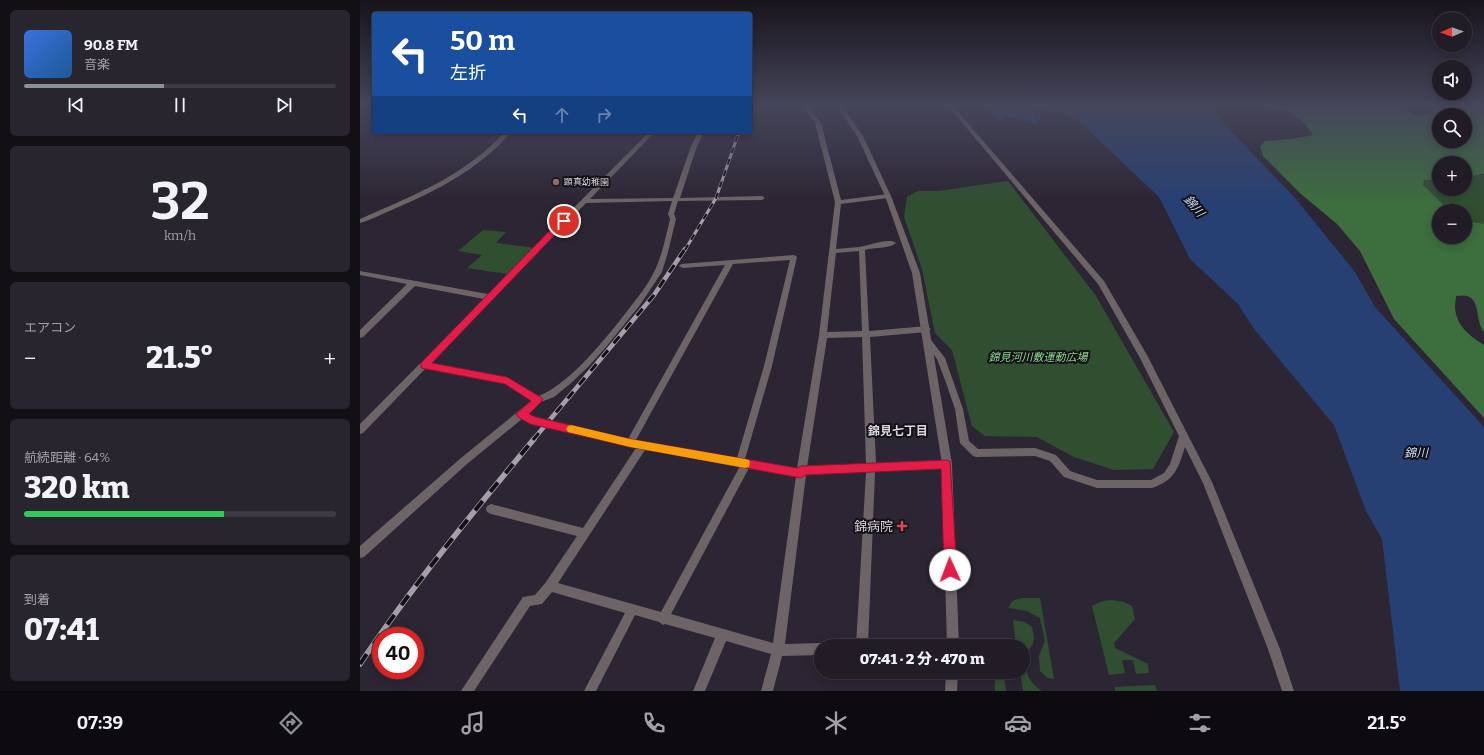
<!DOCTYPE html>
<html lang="ja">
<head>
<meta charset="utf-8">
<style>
	body { margin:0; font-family:Bitter,"Noto Sans JP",serif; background:#29252e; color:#f1f3f6; height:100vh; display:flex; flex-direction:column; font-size:15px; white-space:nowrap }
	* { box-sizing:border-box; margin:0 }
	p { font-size:13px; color:#a2a1a7 }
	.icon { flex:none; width:22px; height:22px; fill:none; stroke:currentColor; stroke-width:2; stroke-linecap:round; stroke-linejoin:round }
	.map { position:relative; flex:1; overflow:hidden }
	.side { display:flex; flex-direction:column; gap:10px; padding:10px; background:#120f15; width:360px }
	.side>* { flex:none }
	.banner { position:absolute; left:12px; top:12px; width:380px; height:122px; border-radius:4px; box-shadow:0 2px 10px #0003,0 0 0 1px #3e3a43; background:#1a4fa0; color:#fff; overflow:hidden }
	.needle { width:26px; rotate:268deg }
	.buttons { position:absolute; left:1072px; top:12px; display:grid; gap:8px }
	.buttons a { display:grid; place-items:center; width:40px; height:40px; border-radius:50%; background:#211c26; box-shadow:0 2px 10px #0003,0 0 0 1px #3e3a43; font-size:20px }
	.speed { position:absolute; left:12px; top:627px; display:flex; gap:8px; font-size:20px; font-weight:700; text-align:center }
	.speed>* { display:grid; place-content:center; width:52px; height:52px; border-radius:50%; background:#211c26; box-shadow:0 2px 10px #0003,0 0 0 1px #3e3a43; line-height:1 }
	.speed .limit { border:6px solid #d22; background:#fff; color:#111 }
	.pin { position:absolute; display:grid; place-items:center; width:34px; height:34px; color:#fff; margin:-17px; border:2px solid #fff; border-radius:50%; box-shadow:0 1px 4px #0007 }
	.me { position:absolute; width:44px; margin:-22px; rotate:358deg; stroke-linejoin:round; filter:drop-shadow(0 0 3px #0008) }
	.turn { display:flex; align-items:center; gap:14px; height:84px; padding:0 12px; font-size:18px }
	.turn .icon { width:52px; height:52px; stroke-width:2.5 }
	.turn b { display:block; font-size:28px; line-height:34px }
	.lanes { display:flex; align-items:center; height:38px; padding:0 12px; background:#0003; justify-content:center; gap:20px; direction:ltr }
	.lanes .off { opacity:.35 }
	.big { font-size:30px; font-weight:800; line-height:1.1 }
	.side .tile { flex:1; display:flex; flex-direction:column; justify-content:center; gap:6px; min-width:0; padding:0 14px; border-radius:6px; background:#29252e }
	.side .dial { align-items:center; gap:0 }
	.dial b { font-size:52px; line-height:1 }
	.song { display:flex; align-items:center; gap:12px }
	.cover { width:48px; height:48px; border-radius:6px; background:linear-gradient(135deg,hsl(220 70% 55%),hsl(210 70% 35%)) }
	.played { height:4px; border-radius:2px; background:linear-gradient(90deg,#8c9099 45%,#3e3a43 45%) }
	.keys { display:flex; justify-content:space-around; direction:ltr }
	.heat { display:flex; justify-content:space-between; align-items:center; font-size:22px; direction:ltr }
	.charge { height:6px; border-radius:3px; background:linear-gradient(90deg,#34c759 64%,#3e3a43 0) }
	.trip { position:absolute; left:454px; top:639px; width:216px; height:40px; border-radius:20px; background:#211c26; box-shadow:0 2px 10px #0003,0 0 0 1px #3e3a43; font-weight:800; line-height:40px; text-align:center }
	.tabs { display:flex; height:64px; justify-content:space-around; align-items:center; background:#0d0b0f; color:#a2a1a7 }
	.tabs .icon { width:28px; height:28px }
	.tabs .selected { color:#8c9099 }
	.tabs b { font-size:18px; color:#f1f3f6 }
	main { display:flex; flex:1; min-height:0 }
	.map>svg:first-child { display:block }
	.green { fill:#304f31 }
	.forest { fill:#3c6e3e; fill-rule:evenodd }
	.water { fill:#264073 }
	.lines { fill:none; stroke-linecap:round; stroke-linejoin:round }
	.minor { fill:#6d6466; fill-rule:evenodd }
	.tertiary { fill:#6d6466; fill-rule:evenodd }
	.rail-far2-casing { stroke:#a49faa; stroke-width:3 }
	.rail-far1-casing { stroke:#a49faa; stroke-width:4.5 }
	.rail-casing { stroke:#a49faa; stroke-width:5.5 }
	.rail-far2 { stroke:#131016; stroke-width:2; stroke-dasharray:6; stroke-linecap:butt }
	.rail-far1 { stroke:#131016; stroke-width:3; stroke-dasharray:9; stroke-linecap:butt }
	.rail { stroke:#131016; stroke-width:4; stroke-dasharray:12; stroke-linecap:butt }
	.route { fill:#e11d48; stroke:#92132f }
	.slow { fill:#f59e0b }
	.education-dot { fill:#8d6e63; stroke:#131016; stroke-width:1.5 }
	.health-dot { fill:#e0444e; stroke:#131016; stroke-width:1.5 }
	.labels { text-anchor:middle; stroke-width:4; stroke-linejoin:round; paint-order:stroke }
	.far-poi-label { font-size:9px; fill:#dbd7e0; stroke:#131016; text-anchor:start }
	.park-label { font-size:11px; font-style:italic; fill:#8cd58e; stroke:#131016 }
	.water-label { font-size:12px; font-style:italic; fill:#c9dbfb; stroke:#131016 }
	.neighbourhood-label { font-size:12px; font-weight:bold; fill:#dbd7e0; stroke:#131016 }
	.near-poi-label { font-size:13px; fill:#dbd7e0; stroke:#131016; text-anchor:end }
</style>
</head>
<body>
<main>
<section class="side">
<div class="tile">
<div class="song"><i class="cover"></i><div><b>90.8 FM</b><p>音楽</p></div></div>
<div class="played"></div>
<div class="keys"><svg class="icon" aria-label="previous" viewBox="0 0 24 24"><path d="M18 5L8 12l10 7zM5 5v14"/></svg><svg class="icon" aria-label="pause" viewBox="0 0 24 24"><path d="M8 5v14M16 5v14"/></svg><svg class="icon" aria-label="next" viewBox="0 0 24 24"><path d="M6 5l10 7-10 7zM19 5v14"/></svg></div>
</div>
<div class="tile dial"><b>32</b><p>km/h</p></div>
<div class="tile"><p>エアコン</p>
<div class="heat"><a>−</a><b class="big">21.5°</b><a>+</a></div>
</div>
<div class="tile"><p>航続距離 · 64%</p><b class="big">320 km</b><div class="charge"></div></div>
<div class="tile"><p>到着</p><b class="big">07:41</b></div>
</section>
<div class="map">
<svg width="1124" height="691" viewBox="0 0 1124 691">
	<rect width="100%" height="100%" fill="#2c2533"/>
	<!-- green -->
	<path class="green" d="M1105 175H1124V240L1105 233V211H1079L1058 177 1079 176V189H1105Z
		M648 181 736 296 814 432 793 469 754 470 714 457 677 437 625 436 612 426 592 350 575 333 562 269 544 217 547 197 558 191H578Z
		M123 230 146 232 136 243 175 248 147 274 107 268 122 255 98 251Z
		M664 598H680L694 679 688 678 680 671 679 656 685 641 680 618 667 611 649 608C651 600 656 599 664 598Z
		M751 600 764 602 772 606 775 619 754 643 755 648 788 664 789 673 776 674 773 660H762L765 673 749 675 732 606 742 601Z
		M653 620 665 622 672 627C673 632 675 638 673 643 671 648 667 651 666 657 663 671 671 685 682 691H663L660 672H663V646H656Z
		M638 672H643L644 674 646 691H635V676Z
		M795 685 797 691H755V687Z"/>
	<!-- forest -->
	<path class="forest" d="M901 106H1032L1058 116 1073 112V109L1088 106H1124V174L1105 177V163H1079V179L1064 180 1063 185 1090 211H1079V237H1105V221L1124 224V332C1113 319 1124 291 1096 296 1096 300 1095 304 1095 308 1097 327 1110 336 1124 345V418L1034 319 1000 251 977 224 941 194 903 156 900 146 905 141 932 139 953 135C939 112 926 110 901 106ZM1079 115H1105V141H1079Z"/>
	<!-- water -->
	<path class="water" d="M632 106H847L936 199 995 272 1015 307 1124 427V691H1040L1022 539 1006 511 974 425 894 329 878 304 830 259 799 197 721 123 707 115 668 107 661 108 678 115V125L645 115 640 123 628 108Z"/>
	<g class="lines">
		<!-- minor -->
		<path class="minor" d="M443 106H448L461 123 481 200 528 194 531 196 528 198 481 204 476 249C484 248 491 248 499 247 508 246 529 237 536 243 529 249 515 247 505 250L509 331 567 326 571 329 567 332 510 337 516 463 587 460 590 461 592 464 590 467 587 468 515 472 508 646H496L506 472 446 475 425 644 461 643 466 646H461V655L422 656 413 691H401L411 654 366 641 345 691H333L355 638 305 624 303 625 299 622 275 615 236 691H224L265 613 192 592 182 604 170 606 114 691H101L163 597 175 595 186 582 217 536 131 514 127 512 126 509 127 506 131 504 223 528 276 448 174 425 162 419 107 464 4 557 0 558V546L101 458 172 400 145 384 66 368 3 433 0 434V424L124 299 55 286 3 337 0 338V330L47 284 0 275V271L128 294 289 132H295L230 199 313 198 330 149 338 132H344L336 149 320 198 402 196 405 198 402 200 318 201 314 214 316 219 308 252 302 272 280 305 246 347 228 367 210 384 194 397 181 402 168 413 176 418 268 439 365 265 323 268 319 266 321 264 434 255 437 257 412 366 385 459 437 468 459 335 475 202 455 123ZM312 201 308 214 310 219C306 236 302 256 294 272 288 285 277 298 268 310 246 338 212 382 179 396L147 378 71 363 226 203ZM499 251 502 331 467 332 476 253ZM430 260 404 366 377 458 276 440 373 264ZM502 337 506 464 447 467 467 338ZM285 450 380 466 301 612 198 583ZM389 468 436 476 413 643 311 614Z
			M588 106H593L744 281 787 355 852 482 920 649 934 691H922L908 649 843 483 825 447C818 469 815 480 792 488H737L704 477 690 461 675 456 616 457 613 456 600 443 595 409 585 380 577 359 565 344 564 342 565 340H571L585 358 603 409 609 441 618 449 675 448 696 455 710 471 737 480H791L804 473 810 464 819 436 780 358 738 284Z
			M145 132H151C120 169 77 190 34 209 23 213 12 220 0 223V219C56 194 101 178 145 132Z"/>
		<!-- tertiary -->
		<path class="tertiary" d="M477 106H482L503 136 531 196 560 273 592 464 599 646H587L582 464 552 273 525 196 497 136Z
			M586 672H598L597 691H585Z"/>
		<defs>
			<path id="rail-far2" d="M325 250 356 198 379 132"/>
			<path id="rail-far1" d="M173 440 294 295 325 249"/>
			<path id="rail" d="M0 664C53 585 113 512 174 439"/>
		</defs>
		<!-- rail-far2 casing -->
		<use href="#rail-far2" class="rail-far2-casing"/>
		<!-- rail-far1 casing -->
		<use href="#rail-far1" class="rail-far1-casing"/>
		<!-- rail casing -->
		<use href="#rail" class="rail-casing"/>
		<!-- rail-far2 -->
		<use href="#rail-far2" class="rail-far2"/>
		<!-- rail-far1 -->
		<use href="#rail-far1" class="rail-far1"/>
		<!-- rail -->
		<use href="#rail" class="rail"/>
	</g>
	<!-- sky -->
	<linearGradient id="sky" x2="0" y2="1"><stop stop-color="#18141c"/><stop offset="0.52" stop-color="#45465b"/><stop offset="1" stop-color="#45465b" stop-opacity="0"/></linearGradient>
	<rect width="1124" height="203" fill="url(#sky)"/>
	<!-- route -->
	<path class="route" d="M201 219 208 221 72 363 147 377 182 398 183 400 169 414 176 417 270 439 437 468 441 466 587 460 590 461 597 570 595 574 590 576 586 574 584 570 581 469 445 475 441 478 270 447 170 424 158 417 156 414 171 401 145 384 61 368V363Z"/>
	<!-- slow -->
	<path class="slow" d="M211 425 270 439 385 459 389 460 390 463 389 467 385 468 270 447 208 432 206 429 208 426Z"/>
	<!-- markers -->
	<circle class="education-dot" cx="196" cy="182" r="4"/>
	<path class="health-dot" d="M540 520h4v4h4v4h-4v4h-4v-4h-4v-4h4z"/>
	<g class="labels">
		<!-- far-poi labels -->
		<g class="far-poi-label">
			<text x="204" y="185">顕真幼稚園</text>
		</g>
		<!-- park labels -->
		<g class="park-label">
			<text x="678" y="361">錦見河川敷運動広場</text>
		</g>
		<!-- water labels -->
		<g class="water-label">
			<text transform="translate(834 206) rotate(50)" y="4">錦川</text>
			<text x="1056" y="457">錦川</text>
		</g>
		<!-- neighbourhood labels -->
		<g class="neighbourhood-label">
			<text x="538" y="435">錦見七丁目</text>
		</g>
		<!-- near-poi labels -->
		<g class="near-poi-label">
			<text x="533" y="531">錦病院</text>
		</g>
	</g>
</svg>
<div class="buttons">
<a><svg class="needle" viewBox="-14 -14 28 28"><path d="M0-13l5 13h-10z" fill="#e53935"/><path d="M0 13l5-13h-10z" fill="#a2a1a7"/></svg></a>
<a><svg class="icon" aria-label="sound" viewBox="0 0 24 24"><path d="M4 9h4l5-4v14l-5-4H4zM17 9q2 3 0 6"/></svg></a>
<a><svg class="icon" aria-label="search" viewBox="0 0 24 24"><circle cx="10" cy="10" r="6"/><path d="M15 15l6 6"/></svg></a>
<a>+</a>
<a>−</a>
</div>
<div class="speed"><div class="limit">40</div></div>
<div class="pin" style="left:204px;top:221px;background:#d93025"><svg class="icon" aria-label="arrive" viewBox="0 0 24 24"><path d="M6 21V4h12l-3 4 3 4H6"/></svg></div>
<svg class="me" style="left:590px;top:570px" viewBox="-20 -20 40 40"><circle r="19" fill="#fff"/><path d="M0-13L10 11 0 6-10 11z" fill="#e11d48"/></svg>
<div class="trip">07:41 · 2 分 · 470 m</div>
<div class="banner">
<div class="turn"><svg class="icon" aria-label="left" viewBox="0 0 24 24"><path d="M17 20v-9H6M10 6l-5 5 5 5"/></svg><div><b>50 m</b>左折</div></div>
<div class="lanes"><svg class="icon" aria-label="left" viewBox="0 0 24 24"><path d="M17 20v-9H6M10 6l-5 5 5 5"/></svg><svg class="icon off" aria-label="ahead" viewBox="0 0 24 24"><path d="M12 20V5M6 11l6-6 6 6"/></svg><svg class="icon off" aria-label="right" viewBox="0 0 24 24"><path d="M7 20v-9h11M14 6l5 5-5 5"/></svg></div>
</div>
</div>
</main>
<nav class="tabs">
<b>07:39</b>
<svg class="icon selected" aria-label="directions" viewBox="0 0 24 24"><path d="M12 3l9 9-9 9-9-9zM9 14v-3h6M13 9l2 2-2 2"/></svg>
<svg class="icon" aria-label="music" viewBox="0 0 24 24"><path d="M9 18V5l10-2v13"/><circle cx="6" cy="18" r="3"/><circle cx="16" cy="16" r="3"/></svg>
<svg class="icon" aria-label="phone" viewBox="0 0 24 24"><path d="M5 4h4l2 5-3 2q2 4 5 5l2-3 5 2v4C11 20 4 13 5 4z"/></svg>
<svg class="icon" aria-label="climate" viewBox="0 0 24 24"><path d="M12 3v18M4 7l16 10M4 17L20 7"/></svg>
<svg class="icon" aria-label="car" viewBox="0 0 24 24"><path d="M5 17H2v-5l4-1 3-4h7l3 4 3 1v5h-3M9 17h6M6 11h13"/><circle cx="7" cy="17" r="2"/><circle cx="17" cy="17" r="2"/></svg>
<svg class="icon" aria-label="filters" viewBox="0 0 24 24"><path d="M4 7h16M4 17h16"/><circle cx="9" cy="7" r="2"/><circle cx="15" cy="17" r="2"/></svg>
<b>21.5°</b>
</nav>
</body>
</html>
